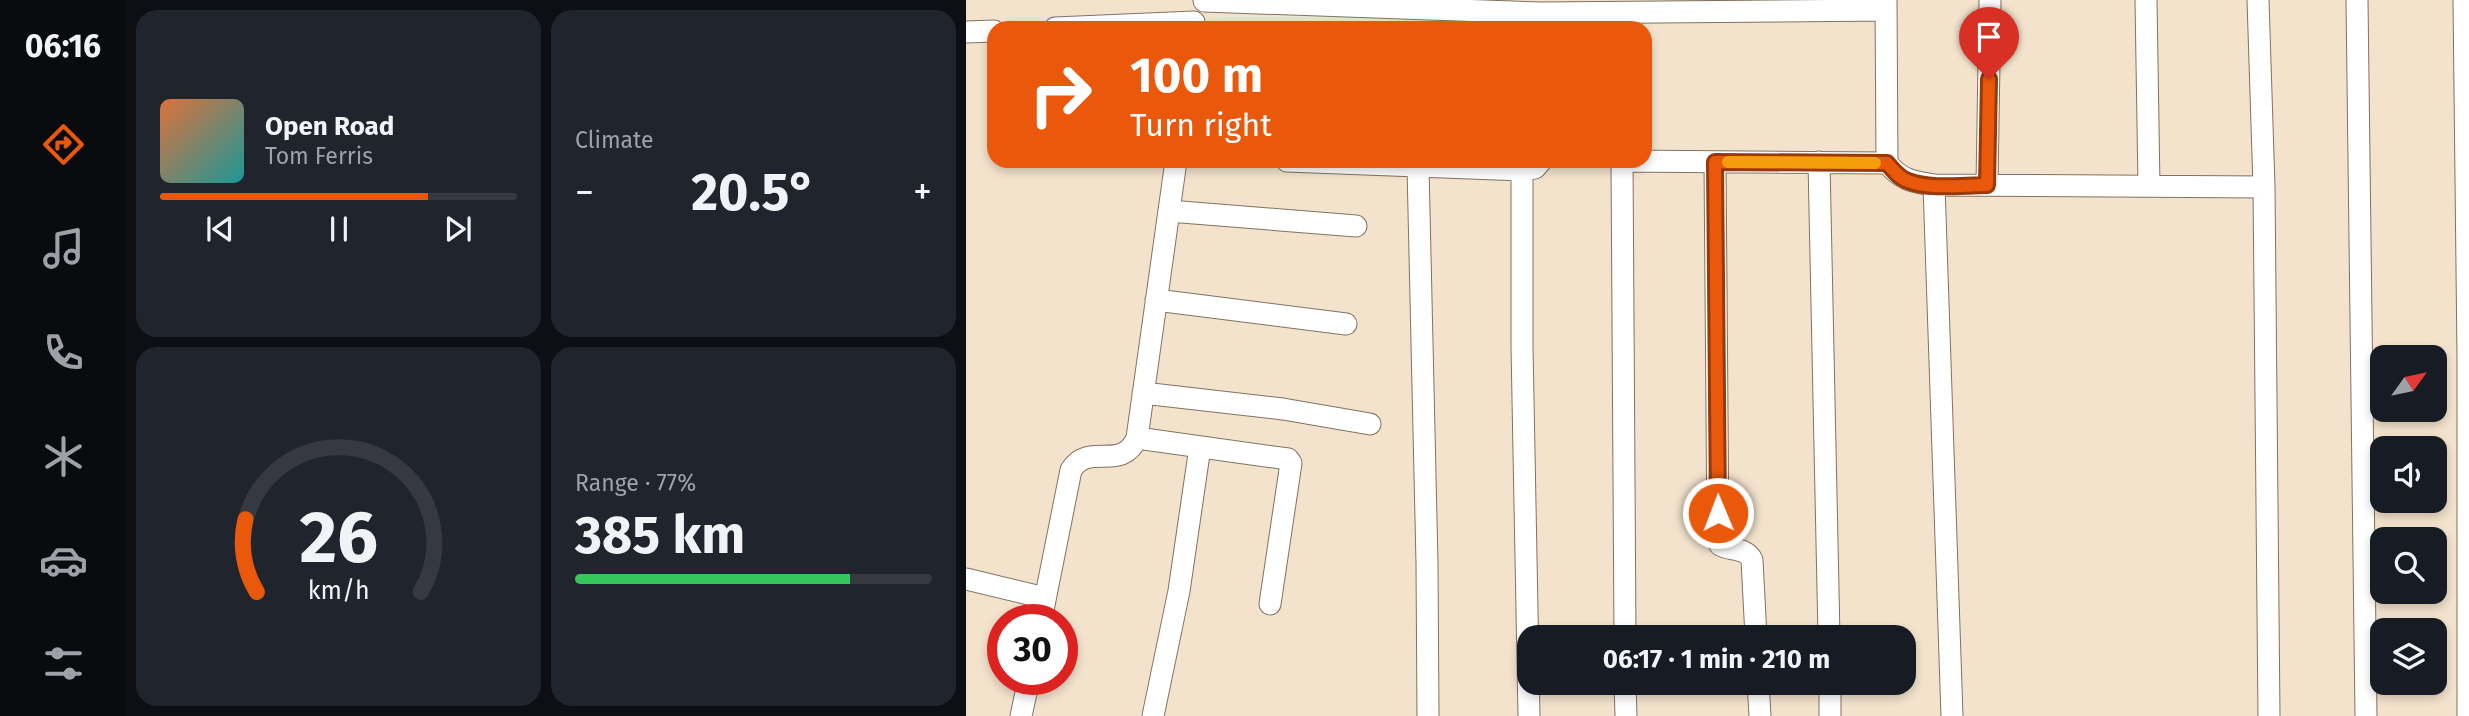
<!DOCTYPE html>
<html lang="en">
<head>
<meta charset="utf-8">
<style>
	body { margin:0; font-family:"Fira Sans",sans-serif; background:#20242c; color:#f1f3f6; height:100vh; display:flex; flex-direction:column; font-size:26px; white-space:nowrap }
	* { box-sizing:border-box; margin:0 }
	p { font-size:23px; color:#9ea1a6 }
	.icon { flex:none; width:38px; height:38px; fill:none; stroke:currentColor; stroke-width:2; stroke-linecap:round; stroke-linejoin:round }
	.map { position:relative; flex:1; overflow:hidden }
	.sheet { display:flex; flex-direction:column; gap:10px; padding:10px; background:#0d0f14; width:840px }
	.sheet>* { flex:none }
	.banner { position:absolute; left:21px; top:21px; width:665px; height:147px; border-radius:21px; box-shadow:0 4px 10px #0003; background:#ea580c; color:#fff; overflow:hidden }
	.needle { width:46px; rotate:57deg }
	.buttons { position:absolute; left:1404px; top:345px; display:grid; gap:14px }
	.buttons a { display:grid; place-items:center; width:77px; height:77px; border-radius:14px; background:#171b24; box-shadow:0 4px 10px #0003; font-size:35px }
	.speed { position:absolute; left:21px; top:604px; display:flex; gap:14px; font-size:35px; font-weight:700; text-align:center }
	.speed>* { display:grid; place-content:center; width:91px; height:91px; border-radius:50%; background:#171b24; box-shadow:0 4px 10px #0003; line-height:1 }
	.speed .limit { border:10px solid #d22; background:#fff; color:#111 }
	.pin { position:absolute; display:grid; place-items:center; width:60px; height:60px; color:#fff; margin:-72px -30px; border-radius:50% 50% 50% 0; rotate:-45deg; box-shadow:0 0 7px #0007 }
	.pin .icon { rotate:45deg }
	.me { position:absolute; width:77px; margin:-38px; rotate:359deg; stroke-linejoin:round; filter:drop-shadow(0 0 5px #0008) }
	.turn { display:flex; align-items:center; gap:24px; height:147px; padding:0 28px; font-size:32px }
	.turn .icon { width:91px; height:91px; stroke-width:2.5 }
	.turn b { display:block; font-size:49px; line-height:60px }
	.big { font-size:52px; font-weight:700; line-height:1.1 }
	.sheet .widget { flex:1; display:flex; flex-direction:column; justify-content:center; gap:10px; min-width:0; padding:0 24px; border-radius:21px; background:#20242c }
	.sheet .dial { align-items:center; gap:0 }
	.dial svg { height:182px; overflow:visible; fill:none; stroke:#363941; stroke-width:7; stroke-linecap:round; text-anchor:middle }
	.dial text { fill:#f1f3f6; stroke:none }
	.song { display:flex; align-items:center; gap:21px }
	.cover { width:84px; height:84px; border-radius:10px; background:linear-gradient(135deg,hsl(20 70% 55%),hsl(180 70% 35%)) }
	.played { height:7px; border-radius:4px; background:linear-gradient(90deg,#ea580c 75%,#363941 75%) }
	.keys { display:flex; justify-content:space-around; direction:ltr }
	.heat { display:flex; justify-content:space-between; align-items:center; font-size:38px; direction:ltr }
	.charge { height:10px; border-radius:5px; background:linear-gradient(90deg,#34c759 77%,#363941 0) }
	.sheet .tiles { flex:1; display:grid; gap:10px; grid-template-columns:repeat(2,1fr) }
	.trip { position:absolute; left:551px; top:625px; width:399px; height:70px; border-radius:21px; background:#171b24; box-shadow:0 4px 10px #0003; font-weight:700; line-height:70px; text-align:center }
	main { display:flex; flex:1; min-height:0 }
	.tabs { display:flex; flex-direction:column; width:126px; justify-content:space-around; align-items:center; background:#090b0e; color:#9ea1a6 }
	.tabs .icon { width:49px; height:49px }
	.tabs .current { color:#ea580c }
	.tabs b { font-size:32px; color:#f1f3f6 }
	.map>svg:first-child { display:block }
	.lines { fill:none; stroke-linecap:round; stroke-linejoin:round }
	.minor-casing { stroke:#817360; stroke-width:23 }
	.minor { stroke:#fff; stroke-width:21 }
	.route-casing { stroke:#983908; stroke-width:18 }
	.route { stroke:#ea580c; stroke-width:12 }
	.slow { stroke:#f59e0b; stroke-width:12 }
</style>
</head>
<body>
<main>
<nav class="tabs">
<b>06:16</b>
<svg class="icon current" aria-label="directions" viewBox="0 0 24 24"><path d="M12 3l9 9-9 9-9-9zM9 14v-3h6M13 9l2 2-2 2"/></svg>
<svg class="icon" aria-label="music" viewBox="0 0 24 24"><path d="M9 18V5l10-2v13"/><circle cx="6" cy="18" r="3"/><circle cx="16" cy="16" r="3"/></svg>
<svg class="icon" aria-label="phone" viewBox="0 0 24 24"><path d="M5 4h4l2 5-3 2q2 4 5 5l2-3 5 2v4C11 20 4 13 5 4z"/></svg>
<svg class="icon" aria-label="climate" viewBox="0 0 24 24"><path d="M12 3v18M4 7l16 10M4 17L20 7"/></svg>
<svg class="icon" aria-label="car" viewBox="0 0 24 24"><path d="M5 17H2v-5l4-1 3-4h7l3 4 3 1v5h-3M9 17h6M6 11h13"/><circle cx="7" cy="17" r="2"/><circle cx="17" cy="17" r="2"/></svg>
<svg class="icon" aria-label="filters" viewBox="0 0 24 24"><path d="M4 7h16M4 17h16"/><circle cx="9" cy="7" r="2"/><circle cx="15" cy="17" r="2"/></svg>
</nav>
<section class="sheet">
<div class="tiles">
<div class="widget">
<div class="song"><i class="cover"></i><div><b>Open Road</b><p>Tom Ferris</p></div></div>
<div class="played"></div>
<div class="keys"><svg class="icon" aria-label="previous" viewBox="0 0 24 24"><path d="M18 5L8 12l10 7zM5 5v14"/></svg><svg class="icon" aria-label="pause" viewBox="0 0 24 24"><path d="M8 5v14M16 5v14"/></svg><svg class="icon" aria-label="next" viewBox="0 0 24 24"><path d="M6 5l10 7-10 7zM19 5v14"/></svg></div>
</div>
<div class="widget"><p>Climate</p>
<div class="heat"><a>−</a><b class="big">20.5°</b><a>+</a></div>
</div>
<div class="widget dial"><svg viewBox="0 0 100 80">
<path d="M14 69A42 42 0 1 1 86 69"/>
<path d="M14 69A42 42 0 0 1 9 37" stroke="#ea580c"/>
<text x="50" y="56" font-size="32" font-weight="700">26</text>
<text x="50" y="72" font-size="11">km/h</text>
</svg></div>
<div class="widget"><p>Range · 77%</p><b class="big">385 km</b><div class="charge"></div></div>
</div>
</section>
<div class="map">
<svg width="1503" height="716" viewBox="0 0 1503 716">
	<rect width="100%" height="100%" fill="#f3e3cd"/>
	<g class="lines">
		<defs>
			<path id="minor" d="M920 0 921 163C935 180 947 182 968 185L1298 187
				M1180 0 1183 186
				M1292 0 1298 187 1303 716
				M1391 0 1400 716
				M1498 0 1502 357V716
				M238 1 575 13 920 10
				M89 28 228 22
				M0 32 28 31
				M321 161 556 170 569 168 575 161
				M656 161 659 637
				M656 161 921 163
				M749 162 752 540 754 545C764 551 780 547 786 560L790 637
				M853 162 863 637
				M452 167 461 563 462 716
				M556 170V346L563 716
				M968 185 986 716
				M1021 185 1024 0
				M203 211 390 226
				M190 300 380 324
				M177 393 317 409 404 424
				M171 438 322 459 325 463 304 604
				M0 579 79 598
				M75 620 105 470C123 441 155 473 171 438L210 161
				M659 682 660 716
				M792 682 794 716
				M864 682V716
				M55 716 63 679
				M187 716 213 591 234 447"/>
		</defs>
		<!-- minor casing -->
		<use href="#minor" class="minor-casing"/>
		<!-- minor -->
		<use href="#minor" class="minor"/>
	</g>
	<g class="lines">
		<defs>
			<path id="route" d="M752 513 749 162 921 163C927 170 933 178 942 181 965 190 997 185 1021 185L1023 79"/>
		</defs>
		<!-- route casing -->
		<use href="#route" class="route-casing"/>
		<!-- route -->
		<use href="#route" class="route"/>
		<!-- slow -->
		<path class="slow" d="M762 162 909 163"/>
	</g>
</svg>
<div class="buttons">
<a><svg class="needle" viewBox="-14 -14 28 28"><path d="M0-13l5 13h-10z" fill="#e53935"/><path d="M0 13l5-13h-10z" fill="#9ea1a6"/></svg></a>
<a><svg class="icon" aria-label="sound" viewBox="0 0 24 24"><path d="M4 9h4l5-4v14l-5-4H4zM17 9q2 3 0 6"/></svg></a>
<a><svg class="icon" aria-label="search" viewBox="0 0 24 24"><circle cx="10" cy="10" r="6"/><path d="M15 15l6 6"/></svg></a>
<a><svg class="icon" aria-label="layers" viewBox="0 0 24 24"><path d="M12 4l9 5-9 5-9-5zM3 14l9 5 9-5"/></svg></a>
</div>
<div class="speed"><div class="limit">30</div></div>
<div class="pin" style="left:1023px;top:79px;background:#d93025"><svg class="icon" aria-label="arrive" viewBox="0 0 24 24"><path d="M6 21V4h12l-3 4 3 4H6"/></svg></div>
<svg class="me" style="left:752px;top:513px" viewBox="-20 -20 40 40"><circle r="17" fill="#ea580c" stroke="#fff" stroke-width="3"/><path d="M0-11L8 9 0 5-8 9z" fill="#fff"/></svg>
<div class="trip">06:17 · 1 min · 210 m</div>
<div class="banner">
<div class="turn"><svg class="icon" aria-label="right" viewBox="0 0 24 24"><path d="M7 20v-9h11M14 6l5 5-5 5"/></svg><div><b>100 m</b>Turn right</div></div>
</div>
</div>
</main>
</body>
</html>
